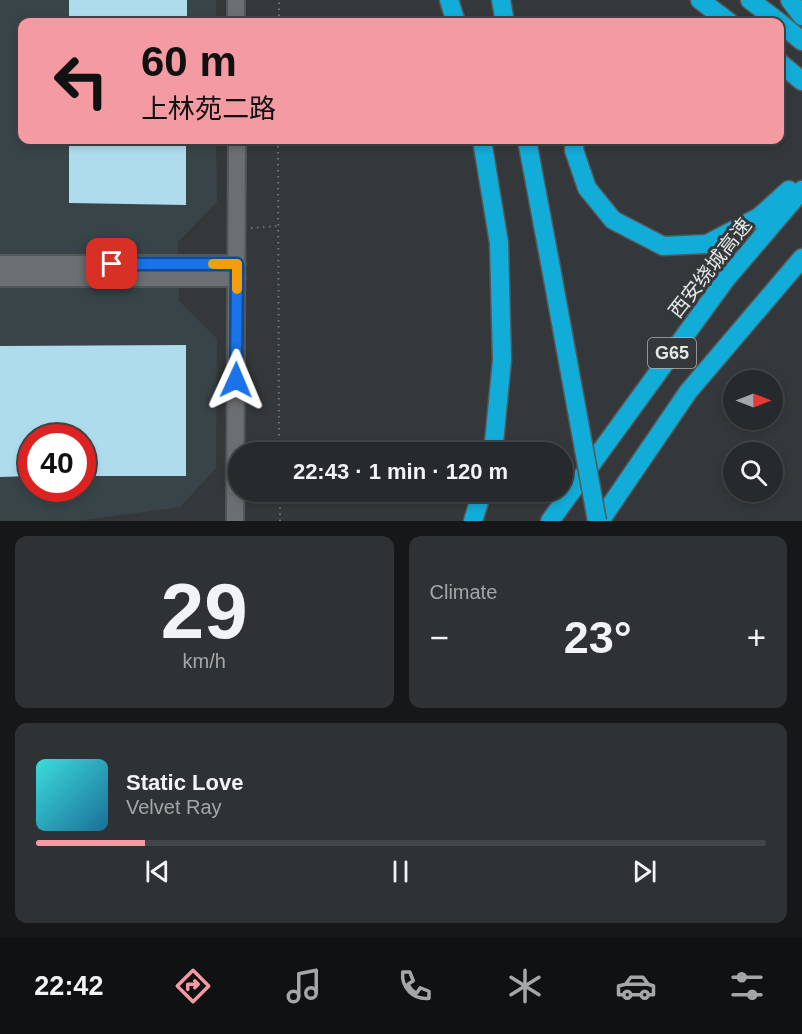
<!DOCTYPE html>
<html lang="en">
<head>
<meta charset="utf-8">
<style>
	body { margin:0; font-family:Arial,"Noto Sans SC",sans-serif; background:#2f3234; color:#f1f3f6; height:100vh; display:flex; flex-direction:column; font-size:22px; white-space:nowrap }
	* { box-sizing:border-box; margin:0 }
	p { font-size:20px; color:#a4a7a9 }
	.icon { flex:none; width:33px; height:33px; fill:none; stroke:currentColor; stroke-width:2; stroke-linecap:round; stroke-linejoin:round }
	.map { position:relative; height:521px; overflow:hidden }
	.sheet { display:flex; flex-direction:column; gap:15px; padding:15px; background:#151718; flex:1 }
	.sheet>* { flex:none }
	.hud { position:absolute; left:18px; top:18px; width:766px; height:126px; border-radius:12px; box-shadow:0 3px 9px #0003,0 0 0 2px #434648; background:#f49aa2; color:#111; overflow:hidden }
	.needle { width:39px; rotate:90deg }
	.controls { position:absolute; left:723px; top:370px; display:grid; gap:12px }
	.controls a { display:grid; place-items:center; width:60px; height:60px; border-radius:50%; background:#272a2c; box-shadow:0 3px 9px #0003,0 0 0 2px #434648; font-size:30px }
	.speed { position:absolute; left:18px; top:424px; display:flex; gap:12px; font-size:30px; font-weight:700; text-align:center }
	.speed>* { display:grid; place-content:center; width:78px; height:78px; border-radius:50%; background:#272a2c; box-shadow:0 3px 9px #0003,0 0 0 2px #434648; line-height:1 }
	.speed .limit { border:9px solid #d22; background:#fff; color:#111 }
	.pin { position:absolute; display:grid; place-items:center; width:51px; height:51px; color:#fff; margin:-26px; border-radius:12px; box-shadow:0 3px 9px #0006 }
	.me { position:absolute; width:66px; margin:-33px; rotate:1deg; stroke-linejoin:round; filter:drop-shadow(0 0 4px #0008) }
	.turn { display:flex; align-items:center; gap:21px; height:126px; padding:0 24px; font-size:27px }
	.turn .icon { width:78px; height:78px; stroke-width:2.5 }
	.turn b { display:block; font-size:42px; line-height:51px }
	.big { font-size:45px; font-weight:700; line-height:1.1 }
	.sheet .tile { flex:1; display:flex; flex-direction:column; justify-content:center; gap:9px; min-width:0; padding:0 21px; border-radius:12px; background:#2f3234 }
	.sheet .dial { align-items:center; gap:0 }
	.dial b { font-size:78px; line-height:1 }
	.song { display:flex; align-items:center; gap:18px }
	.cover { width:72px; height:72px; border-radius:9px; background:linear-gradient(135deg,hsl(180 70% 55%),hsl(200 70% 35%)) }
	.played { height:6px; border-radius:3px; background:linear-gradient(90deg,#f49aa2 15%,#434648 15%) }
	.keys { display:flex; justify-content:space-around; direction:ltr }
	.heat { display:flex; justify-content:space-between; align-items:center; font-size:33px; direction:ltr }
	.sheet .tiles { flex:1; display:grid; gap:15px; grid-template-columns:1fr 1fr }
	.tile:last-child { grid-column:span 2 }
	.trip { position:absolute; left:228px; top:442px; width:345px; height:60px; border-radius:30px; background:#272a2c; box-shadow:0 3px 9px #0003,0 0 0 2px #434648; font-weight:700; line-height:60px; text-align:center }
	.tab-bar { display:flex; height:96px; justify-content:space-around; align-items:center; background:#101112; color:#a4a7a9 }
	.tab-bar .icon { width:42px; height:42px }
	.tab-bar .current { color:#f49aa2 }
	.tab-bar b { font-size:27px; color:#f1f3f6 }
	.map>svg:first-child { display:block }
	.built { fill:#394448; fill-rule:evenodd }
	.building { fill:#afdced }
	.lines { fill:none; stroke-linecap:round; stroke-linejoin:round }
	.tertiary-casing { stroke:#545759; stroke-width:20 }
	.motorway-casing { stroke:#545759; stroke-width:21 }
	.path { stroke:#707476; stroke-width:2; stroke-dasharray:1.5 4.5; stroke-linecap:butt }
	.tertiary { stroke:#6b6f71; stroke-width:16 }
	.motorway { stroke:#11acd7; stroke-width:18 }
	.motorway-bridge-casing { stroke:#545759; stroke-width:21; stroke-linecap:butt }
	.motorway-bridge { stroke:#11acd7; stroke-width:18 }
	.route-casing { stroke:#114b97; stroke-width:15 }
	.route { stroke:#1a73e8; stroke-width:10 }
	.slow { stroke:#f59e0b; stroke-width:10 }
	.labels { text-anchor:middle; stroke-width:6; stroke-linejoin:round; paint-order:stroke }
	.shield { fill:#34383a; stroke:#afb2b4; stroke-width:1.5 }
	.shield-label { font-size:18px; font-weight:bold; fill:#e4e7e8 }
	.street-label { font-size:20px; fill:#e4e7e8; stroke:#34383a }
</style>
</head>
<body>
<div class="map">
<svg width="802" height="521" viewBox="0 0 802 521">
	<rect width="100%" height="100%" fill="#34383a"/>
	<!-- built -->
	<path class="built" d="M0 0H216V22H22V140H216L217 202 178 242 179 301 217 339 216 468 180 507 77 521H0ZM32 438H82V489H32Z"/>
	<!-- building -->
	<path class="building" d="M69 0H187V22H69Z
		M69 140H186V205L69 203Z
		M186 345V476H82V438H32V476L0 477V346Z"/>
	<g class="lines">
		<defs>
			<path id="tertiary" d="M236 0V22
				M0 264H237
				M0 278H237
				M235 521 237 140"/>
			<path id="motorway" d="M449 0 456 22
				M501 0 505 22
				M700 0 729 22
				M750 0 779 22
				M790 0 802 16
				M780 23 802 41
				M780 63 802 81
				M482 140 499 243 502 360 493 453
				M527 140 551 268
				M575 140 574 150 587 188 613 220 663 246 707 244 759 217 789 190
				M473 521 482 492
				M550 521 726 279 802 190
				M600 521 688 392 802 258"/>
		</defs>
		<!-- tertiary casing -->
		<use href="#tertiary" class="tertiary-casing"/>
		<!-- motorway casing -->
		<use href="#motorway" class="motorway-casing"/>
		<!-- path -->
		<path class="path" d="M279 22V0
			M278 140 279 453
			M251 228 278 226
			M280 521V492"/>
		<!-- tertiary -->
		<use href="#tertiary" class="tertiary"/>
		<!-- motorway -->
		<use href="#motorway" class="motorway"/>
		<defs>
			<path id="motorway-bridge" d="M551 268 597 521"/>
		</defs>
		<!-- motorway-bridge casing -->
		<use href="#motorway-bridge" class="motorway-bridge-casing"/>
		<!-- motorway-bridge -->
		<use href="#motorway-bridge" class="motorway-bridge"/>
	</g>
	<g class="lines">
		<defs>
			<path id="route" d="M112 264H237L236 380"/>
		</defs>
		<!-- route casing -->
		<use href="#route" class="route-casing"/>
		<!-- route -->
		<use href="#route" class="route"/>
		<!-- slow -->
		<path class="slow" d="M213 264H237V289"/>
	</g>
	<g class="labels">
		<!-- shield labels -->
		<rect class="shield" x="648" y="338" width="48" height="30" rx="4.5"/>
		<g class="shield-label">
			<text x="672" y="359">G65</text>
		</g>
		<!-- street labels -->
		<g class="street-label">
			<text transform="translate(710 268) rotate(-52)" y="7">西安绕城高速</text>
		</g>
	</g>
</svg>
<div class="controls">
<a><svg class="needle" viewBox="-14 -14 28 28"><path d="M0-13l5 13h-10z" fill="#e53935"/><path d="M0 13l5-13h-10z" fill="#a4a7a9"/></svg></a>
<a><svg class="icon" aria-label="search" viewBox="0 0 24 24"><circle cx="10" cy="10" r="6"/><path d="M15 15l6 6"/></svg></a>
</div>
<div class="speed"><div class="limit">40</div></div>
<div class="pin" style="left:112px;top:264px;background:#d93025"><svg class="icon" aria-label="arrive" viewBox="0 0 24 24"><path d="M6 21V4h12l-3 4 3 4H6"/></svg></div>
<svg class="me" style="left:236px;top:380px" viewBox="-20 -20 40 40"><path d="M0-17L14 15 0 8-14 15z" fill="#1a73e8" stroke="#fff" stroke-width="4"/></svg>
<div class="trip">22:43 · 1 min · 120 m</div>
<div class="hud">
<div class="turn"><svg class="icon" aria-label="left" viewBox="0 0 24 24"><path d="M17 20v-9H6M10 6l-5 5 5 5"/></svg><div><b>60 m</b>上林苑二路</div></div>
</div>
</div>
<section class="sheet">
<div class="tiles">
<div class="tile dial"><b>29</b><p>km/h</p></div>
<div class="tile"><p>Climate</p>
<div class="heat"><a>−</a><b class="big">23°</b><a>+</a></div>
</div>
<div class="tile">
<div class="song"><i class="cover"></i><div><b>Static Love</b><p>Velvet Ray</p></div></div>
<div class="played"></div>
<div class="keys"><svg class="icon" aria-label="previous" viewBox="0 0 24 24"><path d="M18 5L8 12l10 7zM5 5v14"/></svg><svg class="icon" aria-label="pause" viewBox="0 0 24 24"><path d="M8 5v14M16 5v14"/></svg><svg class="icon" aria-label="next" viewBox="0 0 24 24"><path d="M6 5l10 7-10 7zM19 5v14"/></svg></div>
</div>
</div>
</section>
<nav class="tab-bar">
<b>22:42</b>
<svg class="icon current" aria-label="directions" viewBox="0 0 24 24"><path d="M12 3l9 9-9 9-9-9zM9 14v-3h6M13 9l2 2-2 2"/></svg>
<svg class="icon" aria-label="music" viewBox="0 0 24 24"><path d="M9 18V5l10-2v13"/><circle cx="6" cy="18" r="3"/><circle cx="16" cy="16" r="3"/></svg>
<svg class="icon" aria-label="phone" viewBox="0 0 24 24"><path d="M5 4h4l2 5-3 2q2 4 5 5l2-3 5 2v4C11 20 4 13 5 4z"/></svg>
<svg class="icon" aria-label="climate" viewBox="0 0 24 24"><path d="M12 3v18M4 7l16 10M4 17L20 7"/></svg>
<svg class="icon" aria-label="car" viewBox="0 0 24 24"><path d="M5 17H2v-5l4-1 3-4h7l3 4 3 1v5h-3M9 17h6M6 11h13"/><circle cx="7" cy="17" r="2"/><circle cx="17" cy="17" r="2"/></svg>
<svg class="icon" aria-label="filters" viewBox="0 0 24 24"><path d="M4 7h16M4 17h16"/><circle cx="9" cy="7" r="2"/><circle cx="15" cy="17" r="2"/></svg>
</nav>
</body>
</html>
